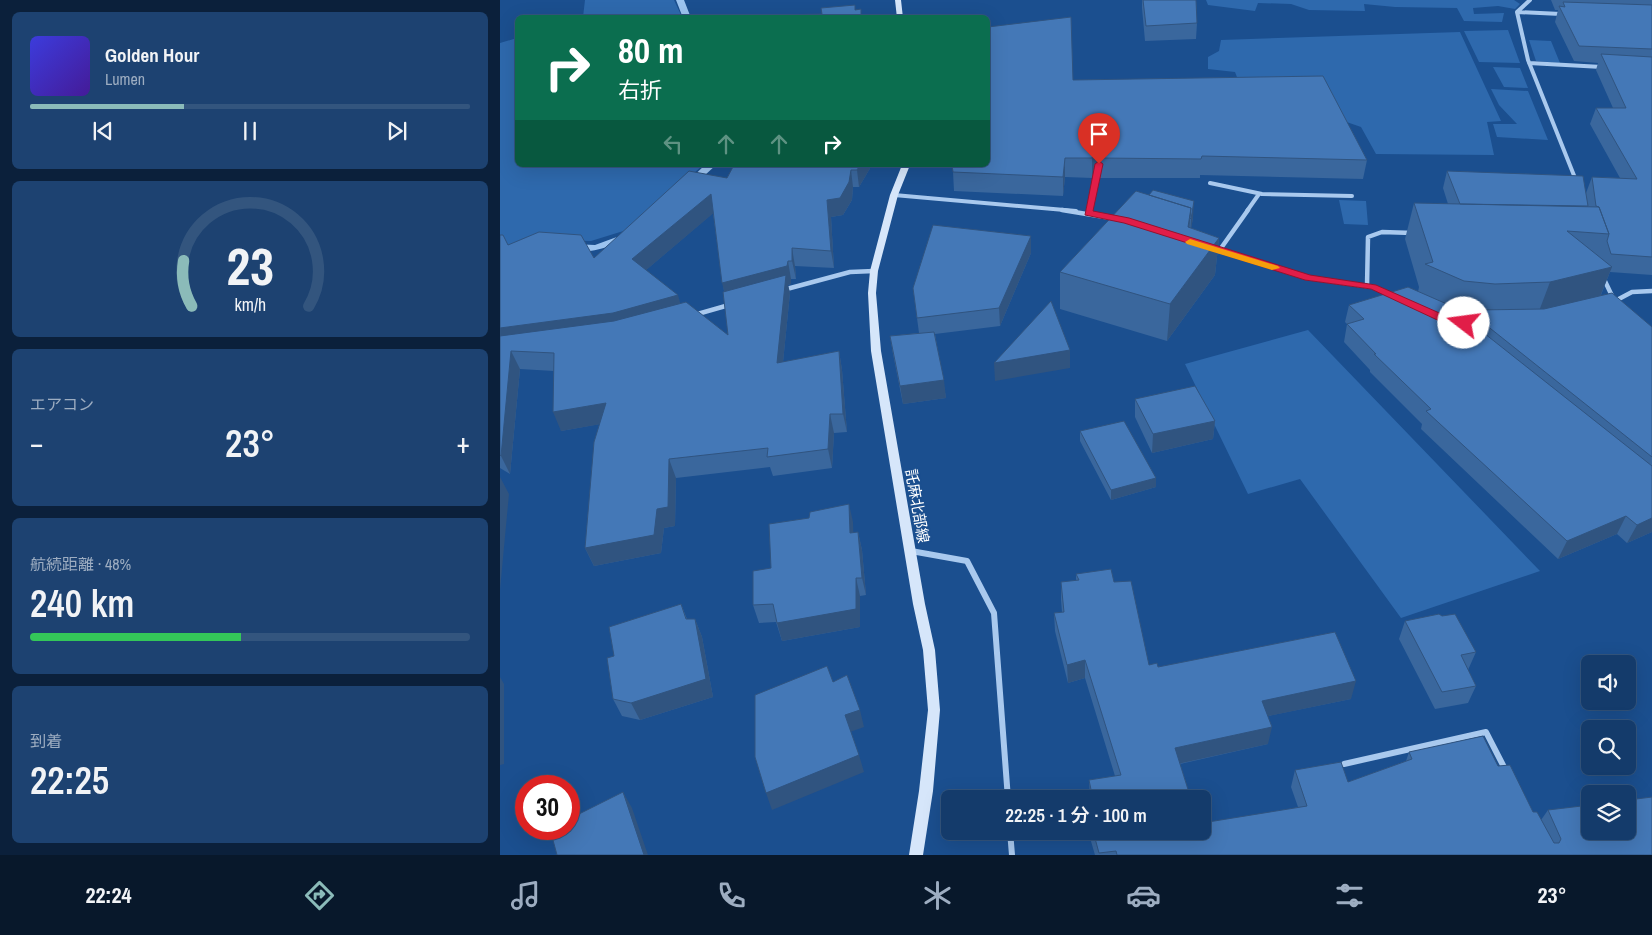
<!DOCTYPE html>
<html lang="ja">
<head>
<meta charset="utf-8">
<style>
	body { margin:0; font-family:"Archivo Narrow","Noto Sans JP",sans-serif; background:#1d4271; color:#f1f3f6; height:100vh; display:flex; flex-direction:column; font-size:19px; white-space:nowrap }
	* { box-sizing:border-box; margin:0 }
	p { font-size:16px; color:#9dadc1 }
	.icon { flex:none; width:28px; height:28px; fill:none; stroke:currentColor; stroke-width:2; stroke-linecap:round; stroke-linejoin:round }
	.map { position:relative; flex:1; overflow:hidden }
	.side { display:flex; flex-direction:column; gap:12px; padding:12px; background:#0b203b; width:500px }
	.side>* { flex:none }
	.hud { position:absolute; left:15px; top:15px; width:475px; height:152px; border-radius:8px; box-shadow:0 5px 20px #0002,0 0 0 1px #33557e; background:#0b6e4f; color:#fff; overflow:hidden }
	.fabs { position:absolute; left:1081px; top:655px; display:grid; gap:10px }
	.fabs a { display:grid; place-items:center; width:55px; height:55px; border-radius:8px; background:#143b6b; box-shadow:0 5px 20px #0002,0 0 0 1px #33557e; font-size:25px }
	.speed { position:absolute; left:15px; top:775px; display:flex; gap:10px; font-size:25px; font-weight:700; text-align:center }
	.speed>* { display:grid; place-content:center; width:65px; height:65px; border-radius:50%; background:#143b6b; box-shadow:0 5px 20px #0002,0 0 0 1px #33557e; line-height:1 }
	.speed .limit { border:8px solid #d22; background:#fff; color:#111 }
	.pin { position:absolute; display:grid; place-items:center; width:42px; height:42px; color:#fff; margin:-51px -21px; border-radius:50% 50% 50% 0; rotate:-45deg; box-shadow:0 0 5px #0007 }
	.pin .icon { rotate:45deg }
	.me { position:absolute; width:55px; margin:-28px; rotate:285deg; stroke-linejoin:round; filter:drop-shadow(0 0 4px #0008) }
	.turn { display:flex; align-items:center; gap:18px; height:105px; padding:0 20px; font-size:22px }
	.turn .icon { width:65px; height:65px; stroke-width:2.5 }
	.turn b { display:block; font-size:35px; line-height:42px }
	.lanes { display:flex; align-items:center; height:48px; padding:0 20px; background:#0003; justify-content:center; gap:25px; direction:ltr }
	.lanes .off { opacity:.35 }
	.big { font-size:38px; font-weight:600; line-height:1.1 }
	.side .card { flex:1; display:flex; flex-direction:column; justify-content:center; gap:8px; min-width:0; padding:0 18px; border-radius:8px; background:#1d4271 }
	.side .dial { align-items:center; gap:0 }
	.dial svg { height:130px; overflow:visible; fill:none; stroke:#33557e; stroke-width:7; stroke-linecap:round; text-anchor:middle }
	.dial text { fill:#f1f3f6; stroke:none }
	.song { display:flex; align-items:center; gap:15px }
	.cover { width:60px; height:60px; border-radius:8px; background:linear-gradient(135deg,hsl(240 70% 55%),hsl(260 70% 35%)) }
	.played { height:5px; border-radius:2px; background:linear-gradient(90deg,#8bbbb9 35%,#33557e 35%) }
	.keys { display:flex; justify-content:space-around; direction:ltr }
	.heat { display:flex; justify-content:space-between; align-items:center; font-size:28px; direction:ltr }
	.charge { height:8px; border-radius:4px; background:linear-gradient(90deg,#34c759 48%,#33557e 0) }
	.trip { position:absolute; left:441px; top:790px; width:270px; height:50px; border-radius:8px; background:#143b6b; box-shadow:0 5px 20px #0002,0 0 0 1px #33557e; font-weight:600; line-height:50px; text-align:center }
	.tabs { display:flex; height:80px; justify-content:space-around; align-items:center; background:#08182b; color:#9dadc1 }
	.tabs .icon { width:35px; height:35px }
	.tabs .selected { color:#8bbbb9 }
	.tabs b { font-size:22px; color:#f1f3f6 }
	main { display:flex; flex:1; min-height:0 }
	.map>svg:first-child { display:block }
	.green { fill:#2e69ad }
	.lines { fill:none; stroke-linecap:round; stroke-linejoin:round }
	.stream { fill:#9cc4f0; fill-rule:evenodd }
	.minor-far2 { stroke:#a9c9ee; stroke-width:4 }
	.minor-far1 { stroke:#a9c9ee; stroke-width:4.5 }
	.minor { stroke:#a9c9ee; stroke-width:6 }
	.secondary { fill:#d6e6fa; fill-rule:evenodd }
	.wall { fill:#3a679d; fill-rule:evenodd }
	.shaded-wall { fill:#305480 }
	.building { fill:#4478b7; stroke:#305480 }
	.route { fill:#e11d48; stroke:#92132f }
	.slow { fill:#f59e0b }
	.labels { text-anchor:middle; stroke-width:4; stroke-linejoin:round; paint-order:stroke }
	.street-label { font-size:15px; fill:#fff; stroke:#1b4f8f }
</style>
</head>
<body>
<main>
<section class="side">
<div class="card">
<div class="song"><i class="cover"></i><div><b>Golden Hour</b><p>Lumen</p></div></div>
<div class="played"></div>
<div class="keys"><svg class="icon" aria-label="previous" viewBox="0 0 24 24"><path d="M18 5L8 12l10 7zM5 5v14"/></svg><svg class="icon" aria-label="pause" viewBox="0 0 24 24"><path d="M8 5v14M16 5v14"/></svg><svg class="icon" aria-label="next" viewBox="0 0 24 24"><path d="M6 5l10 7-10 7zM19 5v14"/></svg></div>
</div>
<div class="card dial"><svg viewBox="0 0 100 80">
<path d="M14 69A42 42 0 1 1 86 69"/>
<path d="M14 69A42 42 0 0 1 9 41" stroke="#8bbbb9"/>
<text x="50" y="56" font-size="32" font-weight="700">23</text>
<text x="50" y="72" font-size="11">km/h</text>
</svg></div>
<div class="card"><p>エアコン</p>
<div class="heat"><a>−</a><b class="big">23°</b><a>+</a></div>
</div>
<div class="card"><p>航続距離 · 48%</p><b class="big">240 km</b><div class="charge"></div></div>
<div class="card"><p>到着</p><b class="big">22:25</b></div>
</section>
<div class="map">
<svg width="1152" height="855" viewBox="0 0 1152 855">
	<rect width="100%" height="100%" fill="#1b4f8f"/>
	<!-- green -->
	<path class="green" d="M85 0H174L182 17H83Z
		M706 0H1014L1020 4 1015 9 998 6 973 8 974 14 1004 13 1002 22 964 21 957 8 895 7 864 4 865 11 809 10 791 4 758 3 755 11 708 5Z
		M1008 30 1020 63 979 62 964 31Z
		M960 32 1001 121 987 122 994 155 876 154 861 127 740 85 735 72 708 69V57L719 51 721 40Z
		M17 38 18 165H203L133 228 91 241 48 240 0 249V43Z
		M1029 40 1051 41 1060 63 1036 61Z
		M993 67 1020 68 1028 88 1004 87Z
		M991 89 1028 91 1048 140 997 137 993 124H1017L999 105Z
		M839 200 866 201 868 225 844 224Z
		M808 330 1040 571 901 618 800 479 748 494 685 364Z"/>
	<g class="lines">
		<!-- stream -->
		<path class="stream" d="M176 0H184L191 18H183Z
			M205 165H216L193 186H187V182Z
			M125 234 129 235V239C113 245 81 259 67 247L72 244 95 245Z"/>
		<!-- minor-far2 -->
		<path class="minor-far2" d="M1030 0 1017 12 1028 60 1077 183
			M1017 12 1061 14
			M1029 63 1102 67
			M710 183 762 194 852 196
			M394 195 576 211
			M588 211 599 164
			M747 211 759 194"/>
		<!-- minor-far1 -->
		<path class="minor-far1" d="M562 210 617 219
			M588 213 589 210
			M713 249 809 278 873 287 893 295
			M719 251 748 210
			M1103 277 1113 298
			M867 286 868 237 882 232 913 233
			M283 290 350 272 374 271
			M1115 301 1132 292 1152 291
			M194 315 229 305"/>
		<!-- minor -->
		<path class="minor" d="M411 551 467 561 494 613 508 799
			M844 764 986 732 1006 771
			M510 831 512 855"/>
		<!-- secondary -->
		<path class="secondary" d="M395 0H401L403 18H397Z
			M402 165H410L398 195 378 271 376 293 381 351 425 604 435 650 440 710 433 791 423 855H409L419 791 428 710 423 650 413 604 371 351 368 293 370 271 390 195Z"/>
	</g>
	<!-- wall -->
	<path class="wall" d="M642 0H696L697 23 696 39 645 41 642 8Z
		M1051 0H1152V275L1110 272 1101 295 1152 327V532L1127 543 1117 534 1058 559 921 429 922 424 870 372V370L844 342 847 324 845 322 849 305 918 292 919 287 905 239 914 203 948 204 943 188 947 171 1086 193 1092 177 1120 178 1090 124 1096 108H1113L1096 70 1098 63 1074 61 1055 22 1058 10H1055Z
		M573 80 867 160 863 179 700 175V178H600V161L598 160 595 163 592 178 565 177 563 196 454 191 453 172Z
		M234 165H372L359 187H353L352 200 343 215 331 217 334 268 295 266 296 279H291V284L288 285 290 293 283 362 339 351 342 370 347 432 334 433 332 468 273 476 270 467 176 478 175 526 164 528 161 553 94 566 85 548 100 424 61 431 54 371 20 369 10 474 0 468V235L8 245 94 258 227 178ZM213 213 224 291 228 335 180 303 146 270Z
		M636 191 693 218 691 228 719 238 715 275 667 341 560 309V272Z
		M531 253 500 326 435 334 446 398 403 404 393 354 390 336 419 333 413 288Z
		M635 399 715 421 713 439 652 453 635 417Z
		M580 431 656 478V487L611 500 580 441Z
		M353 522V533L358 532 362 550 366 595 360 596V627L282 641 276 622 259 623 253 605 271 568Z
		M576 574 614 582 649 665 851 699 768 716V744L680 764 691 799H590L589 780 615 776 585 678 568 683 555 631 554 613 562 612 561 600V582L576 581Z
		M181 604 187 619H195L202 637 213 697 140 720 122 716 113 699 114 656Z
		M905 621 976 652 968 670 976 686 968 703 935 709 899 639Z
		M909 752 998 766 1033 812 1041 820 1048 810 1152 855H595L588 831H702L798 807 791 787 795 770 848 782 906 761Z"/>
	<!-- shaded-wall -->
	<path class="shaded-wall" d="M599 141 598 160 595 163 592 178V158L596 144Z
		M565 158V177L563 196V177Z
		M360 165H372L359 187 357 170Z
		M351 170 353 187 352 200 343 215 331 217 334 268 331 251 327 200Z
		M211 194 216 211 138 277 132 259Z
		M694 201 693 218 690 236 691 219Z
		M691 208 688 244V227Z
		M531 236V253L500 326 499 308Z
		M719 238 715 275 667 341 670 304Z
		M292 248 295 266 296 279 292 261Z
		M288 261 291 279V284L288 285 290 293 281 382 227 302 222 283Z
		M1112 267 1097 304 1036 319 1050 282Z
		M178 295 183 313 0 347V328Z
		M570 350V368L495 381 494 363Z
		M11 351 20 369 10 474 1 456Z
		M339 351 342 370 347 432 343 414Z
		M444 380 446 398 403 404 400 386Z
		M106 403 113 422 61 431 53 412Z
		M330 414 334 433 332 468 328 449Z
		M715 421 713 439 652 453 653 434Z
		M169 459 176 478 175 526 164 528 161 553 94 566 85 548 157 509Z
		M0 477 9 494 0 590Z
		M656 478V487L611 500V490Z
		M349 504 353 522 354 551 350 533Z
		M1126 516 1117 534 1058 559 1067 541Z
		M1152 518V532L1127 543 1137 525Z
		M358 532 362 550 366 595 362 578Z
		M356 578 360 596V627L282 641 277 623Z
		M195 619 202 637 213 697 140 720 131 703Z
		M585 660V678L568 683 567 665Z
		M0 677 4 684V764L0 765Z
		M856 681 851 699 759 718 762 701Z
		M360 710 364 727 350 732 345 715Z
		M772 727 768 744 673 765 675 748Z
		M359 755 364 772 272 810 266 793Z
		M123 792 132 808 148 855H144Z"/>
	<!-- building -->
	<path class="building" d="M643 0H696L697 23 646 26Z
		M1063 2 1152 5V49L1079 46 1059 6 1065 7Z
		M355 5V10L361 9V18H232V16L322 14 321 8Z
		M571 17 573 80 823 76 867 160 702 156 701 159 600 158 603 144 599 141 596 144 592 158H565L563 177 453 172 452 165H488V27Z
		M1101 54 1152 57V257L1111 254 1107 241 1109 234 1099 207 1096 206 1092 177 1137 179 1096 108H1126Z
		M234 165H360L357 170H351L349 182 340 198 327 200 331 251 292 248V261H288L287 266 222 283 211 194 132 259 178 295 113 313 0 328V235H3L8 245 39 232 81 235 94 258 189 171 227 178Z
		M947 171 1083 176 1088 206 960 204Z
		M653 190 694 201 691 219 690 218 691 208 649 195Z
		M636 191 691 208 688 227 719 238 670 304 560 272Z
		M914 203 1099 207 1109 234 1067 231 1112 267 1050 282 995 284 964 281 925 264 933 262Z
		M433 225 531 236 499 308 417 318 413 288Z
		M286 275 277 363 339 351 343 414H330L328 449 267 457 268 448 169 459 168 507 157 509 154 535 85 548 94 442 106 403 53 412 54 353 11 351 1 456 0 455V336L114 321 186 302 228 335 223 292Z
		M908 287 956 308 967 309 975 326 1152 466V518L1137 525 1126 516 1067 541 926 411 931 409 874 354H876L847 324 864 319 849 305Z
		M1112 293 1152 327V457L981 321 976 310 1044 309Z
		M551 301 570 350 494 363Z
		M434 332 444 380 400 386 390 336Z
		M695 386 715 421 653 434 635 399Z
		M624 421 656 478 611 490 580 431Z
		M349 504 350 533 358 532 362 578H356V609L277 623 273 604 253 605V571L271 568 269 524 309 518 310 512Z
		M611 569 614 582 631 581 649 665 657 663 658 667 835 632 856 681 762 701 772 727 675 748 691 799H593L589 780 621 775 585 660 567 665 554 613 564 612 561 582 579 580 576 574Z
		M181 604 186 619H195L206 679 131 703 113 699 107 658 114 656 109 627Z
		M939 614 942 616 955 614 976 652 961 655 976 686 942 692 905 621Z
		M327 666 333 682 347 675 360 710 345 715 359 755 266 793 255 757V695Z
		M983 736 998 766 1010 765 1033 812H1037L1054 843H1059L1061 839 1048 810 1090 805V831H1128V800L1152 797V855H617L616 851 599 853 593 831H702V823L807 806 795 770 841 762 848 782 912 759 909 752Z
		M123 792 144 855H57L50 829H69V819Z"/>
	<!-- route -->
	<path class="route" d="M599 161 603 164 593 211 629 218 810 275 876 285 953 319 964 320 970 323 964 327 948 325 871 289 805 280 624 223 585 215 595 164Z"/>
	<!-- slow -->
	<path class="slow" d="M690 239 778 266 780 268 772 270 687 244 685 242Z"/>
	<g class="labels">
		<!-- street labels -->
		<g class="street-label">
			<text transform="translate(417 506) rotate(80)" y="5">託麻北部線</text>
		</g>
	</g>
</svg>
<div class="fabs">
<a><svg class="icon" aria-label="sound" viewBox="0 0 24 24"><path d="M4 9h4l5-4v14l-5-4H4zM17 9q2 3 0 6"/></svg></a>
<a><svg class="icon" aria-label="search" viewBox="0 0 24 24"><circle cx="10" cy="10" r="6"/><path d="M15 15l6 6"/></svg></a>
<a><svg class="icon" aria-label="layers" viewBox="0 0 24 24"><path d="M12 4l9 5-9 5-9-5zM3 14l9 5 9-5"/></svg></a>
</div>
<div class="speed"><div class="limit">30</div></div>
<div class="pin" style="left:599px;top:164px;background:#d93025"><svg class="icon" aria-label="arrive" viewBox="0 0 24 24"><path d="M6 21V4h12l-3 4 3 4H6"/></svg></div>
<svg class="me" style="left:964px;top:323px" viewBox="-20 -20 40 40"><circle r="19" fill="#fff"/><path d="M0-13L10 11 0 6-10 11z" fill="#e11d48"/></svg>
<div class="trip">22:25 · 1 分 · 100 m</div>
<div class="hud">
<div class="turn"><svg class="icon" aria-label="right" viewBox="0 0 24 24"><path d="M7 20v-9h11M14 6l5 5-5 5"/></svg><div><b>80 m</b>右折</div></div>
<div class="lanes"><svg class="icon off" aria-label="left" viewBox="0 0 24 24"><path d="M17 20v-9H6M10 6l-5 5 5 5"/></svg><svg class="icon off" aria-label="ahead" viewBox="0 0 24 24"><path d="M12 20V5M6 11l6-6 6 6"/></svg><svg class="icon off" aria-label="ahead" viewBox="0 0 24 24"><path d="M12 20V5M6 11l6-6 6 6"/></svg><svg class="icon" aria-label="right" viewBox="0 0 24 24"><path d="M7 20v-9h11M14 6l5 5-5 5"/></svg></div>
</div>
</div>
</main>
<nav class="tabs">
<b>22:24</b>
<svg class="icon selected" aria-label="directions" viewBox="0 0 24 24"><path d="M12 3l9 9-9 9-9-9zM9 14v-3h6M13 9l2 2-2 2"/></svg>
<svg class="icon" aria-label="music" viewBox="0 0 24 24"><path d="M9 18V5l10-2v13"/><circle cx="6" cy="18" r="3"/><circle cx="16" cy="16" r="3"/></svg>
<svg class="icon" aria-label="phone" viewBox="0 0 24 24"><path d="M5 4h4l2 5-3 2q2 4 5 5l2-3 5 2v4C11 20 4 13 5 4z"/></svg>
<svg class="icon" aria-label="climate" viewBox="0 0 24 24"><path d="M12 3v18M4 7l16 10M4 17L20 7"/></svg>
<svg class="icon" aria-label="car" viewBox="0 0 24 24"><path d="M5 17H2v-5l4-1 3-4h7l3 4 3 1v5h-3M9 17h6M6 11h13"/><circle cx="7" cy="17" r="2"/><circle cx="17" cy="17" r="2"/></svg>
<svg class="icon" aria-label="filters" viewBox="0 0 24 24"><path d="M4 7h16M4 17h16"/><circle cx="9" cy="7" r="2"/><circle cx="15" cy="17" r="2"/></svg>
<b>23°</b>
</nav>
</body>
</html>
